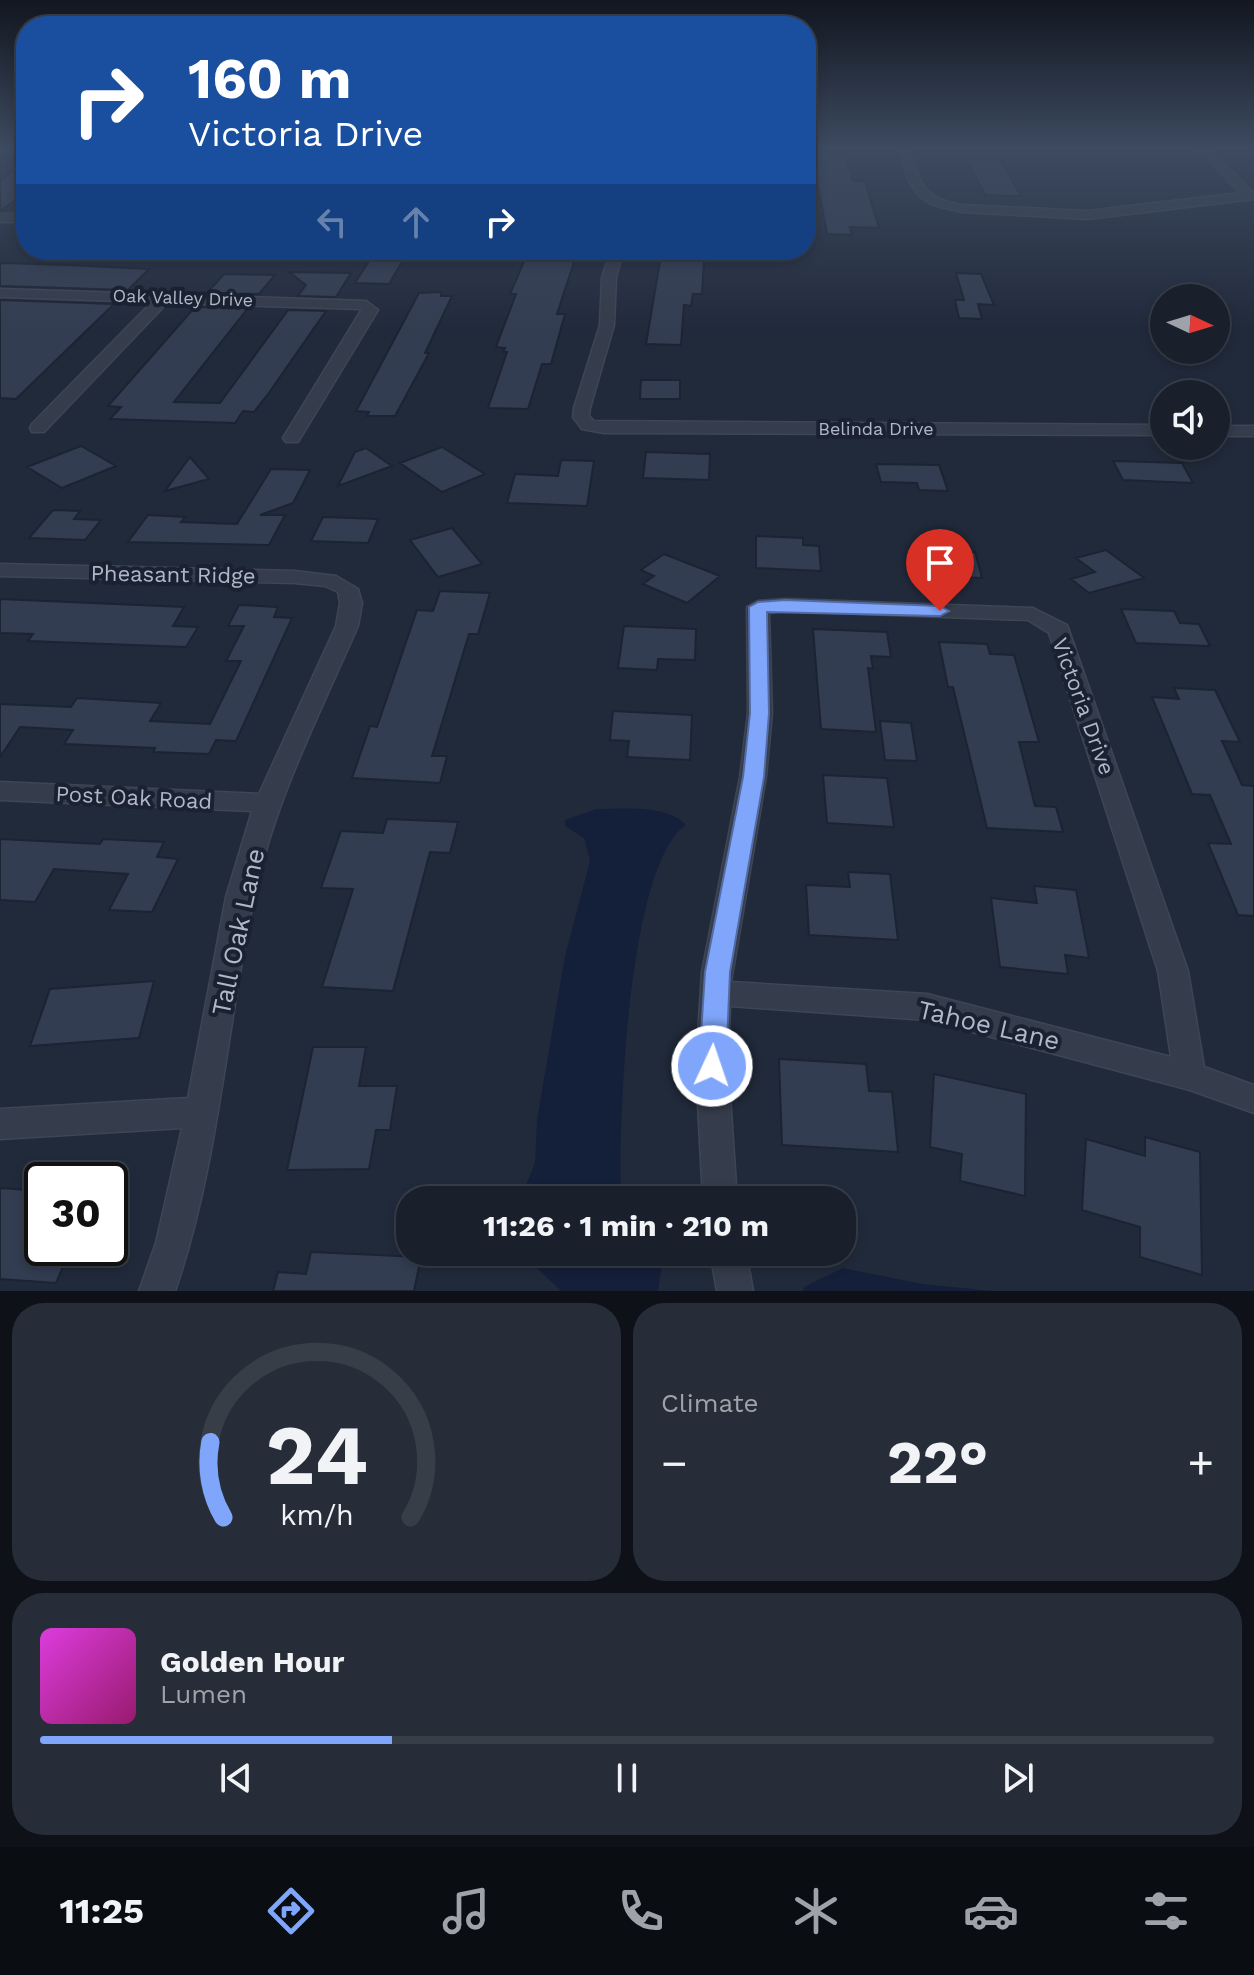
<!DOCTYPE html>
<html lang="en">
<head>
<meta charset="utf-8">
<style>
	body { margin:0; font-family:"Work Sans",sans-serif; background:#262d38; color:#f1f3f6; height:100vh; display:flex; flex-direction:column; font-size:30px; white-space:nowrap }
	* { box-sizing:border-box; margin:0 }
	p { font-size:26px; color:#9fa3a9 }
	.icon { flex:none; width:44px; height:44px; fill:none; stroke:currentColor; stroke-width:2; stroke-linecap:round; stroke-linejoin:round }
	.map { position:relative; height:1291px; overflow:hidden }
	.panel { display:flex; flex-direction:column; gap:12px; padding:12px; background:#0e1218; flex:1 }
	.panel>* { flex:none }
	.guide { position:absolute; left:16px; top:16px; width:800px; height:244px; border-radius:32px; box-shadow:0 4px 12px #0003,0 0 0 2px #373e48; background:#1a4fa0; color:#fff; overflow:hidden }
	.needle { width:52px; rotate:94deg }
	.buttons { position:absolute; left:1150px; top:284px; display:grid; gap:16px }
	.buttons a { display:grid; place-items:center; width:80px; height:80px; border-radius:50%; background:#19202c; box-shadow:0 4px 12px #0003,0 0 0 2px #373e48; font-size:40px }
	.speed { position:absolute; left:24px; top:1162px; display:flex; gap:16px; font-size:40px; font-weight:700; text-align:center }
	.speed>* { display:grid; place-content:center; width:104px; height:104px; border-radius:50%; background:#19202c; box-shadow:0 4px 12px #0003,0 0 0 2px #373e48; line-height:1 }
	.speed .limit { border:4px solid #111; border-radius:12px; background:#fff; color:#111 }
	.pin { position:absolute; display:grid; place-items:center; width:68px; height:68px; color:#fff; margin:-82px -34px; border-radius:50% 50% 50% 0; rotate:-45deg; box-shadow:0 0 8px #0007 }
	.pin .icon { rotate:45deg }
	.me { position:absolute; width:88px; margin:-44px; rotate:3deg; stroke-linejoin:round; filter:drop-shadow(0 0 6px #0008) }
	.turn { display:flex; align-items:center; gap:28px; height:168px; padding:0 40px; font-size:36px }
	.turn .icon { width:104px; height:104px; stroke-width:2.5 }
	.turn b { display:block; font-size:56px; line-height:68px }
	.lanes { display:flex; align-items:center; height:76px; padding:0 40px; background:#0003; justify-content:center; gap:40px; direction:ltr }
	.lanes .off { opacity:.35 }
	.big { font-size:60px; font-weight:700; line-height:1.1 }
	.panel .tile { flex:1; display:flex; flex-direction:column; justify-content:center; gap:12px; min-width:0; padding:0 28px; border-radius:32px; background:#262d38 }
	.panel .dial { align-items:center; gap:0 }
	.dial svg { height:208px; overflow:visible; fill:none; stroke:#373e48; stroke-width:7; stroke-linecap:round; text-anchor:middle }
	.dial text { fill:#f1f3f6; stroke:none }
	.song { display:flex; align-items:center; gap:24px }
	.cover { width:96px; height:96px; border-radius:12px; background:linear-gradient(135deg,hsl(300 70% 55%),hsl(320 70% 35%)) }
	.played { height:8px; border-radius:4px; background:linear-gradient(90deg,#80a6fc 30%,#373e48 30%) }
	.keys { display:flex; justify-content:space-around; direction:ltr }
	.heat { display:flex; justify-content:space-between; align-items:center; font-size:44px; direction:ltr }
	.panel .tiles { flex:1; display:grid; gap:12px; grid-template-columns:1fr 1fr }
	.tile:last-child { grid-column:span 2 }
	.trip { position:absolute; left:396px; top:1186px; width:460px; height:80px; border-radius:32px; background:#19202c; box-shadow:0 4px 12px #0003,0 0 0 2px #373e48; font-weight:700; line-height:80px; text-align:center }
	.tab-bar { display:flex; height:128px; justify-content:space-around; align-items:center; background:#0a0d12; color:#9fa3a9 }
	.tab-bar .icon { width:56px; height:56px }
	.tab-bar .active { color:#80a6fc }
	.tab-bar b { font-size:36px; color:#f1f3f6 }
	.map>svg:first-child { display:block }
	.water { fill:#142039 }
	.building { fill:#333d52; stroke:#1c2332; stroke-width:2 }
	.lines { fill:none; stroke-linecap:round; stroke-linejoin:round }
	.street-casing { stroke:#3e4554; stroke-width:3 }
	.street { fill:#353c4b; fill-rule:evenodd }
	.route { fill:#80a6fc; stroke:#536ca4; stroke-width:2 }
	.labels { text-anchor:middle; stroke-width:8; stroke-linejoin:round; paint-order:stroke }
	.far-street-label { font-size:18px; fill:#b0b7c7; stroke:#1a2130 }
	.street-label { font-size:22px; fill:#b0b7c7; stroke:#1a2130 }
	.near-street-label { font-size:26px; fill:#b0b7c7; stroke:#1a2130 }
</style>
</head>
<body>
<div class="map">
<svg width="1254" height="1291" viewBox="0 0 1254 1291">
	<rect width="100%" height="100%" fill="#212a3b"/>
	<!-- water -->
	<path class="water" d="M596 809C624 809 667 804 686 825 627 864 618 1130 621 1200H520L535 1163 537 1120 565 956 590 861 584 838 565 826V820Z
		M520 1252H655L663 1258 658 1291H561Z
		M843 1268 923 1284 993 1291H803L804 1287Z"/>
	<!-- building -->
	<path class="building" d="M811 150H828L830 157H846L853 181H865L879 228 850 227 852 235 827 234Z
		M966 158H999L1021 196 985 195Z
		M26 163V193L0 211V180Z
		M376 250H409L389 284 355 283Z
		M529 250H578L557 314H565L551 364H542L528 409 488 408 507 352H503L505 348 496 347 516 294H510Z
		M661 255 704 261 702 294H693L691 306 684 305 681 345 646 344Z
		M0 263 69 265 149 269 128 290 0 286Z
		M289 272 351 273 336 297 298 296 306 285Z
		M956 273 981 274 994 305 978 304 982 319 959 318 955 300H964Z
		M224 274 275 275 259 294 207 293Z
		M441 292V296H452L425 353H429L395 416H367L369 412 356 411 419 293Z
		M0 300 114 304 16 399 0 398Z
		M195 307 248 308 174 402 220 403 288 310 326 311 268 394 254 412 243 411 235 423 110 419 121 407 108 406Z
		M641 380H680V399H640Z
		M81 446 116 466 62 488 27 467Z
		M442 447 485 474 442 492 400 463Z
		M366 448 392 466 338 486 355 452Z
		M646 452 710 454 709 480 643 478Z
		M190 457 209 479 165 491Z
		M561 460 594 461 587 506 507 503 515 474 558 476Z
		M1113 461 1182 463 1193 483 1123 480Z
		M876 464 939 465 948 491 919 490 917 483 881 482Z
		M271 469 310 470 293 503 260 515H285L269 545 128 542 148 515 185 517 181 522 237 524Z
		M53 510 80 511 74 519 101 520 85 540 29 538Z
		M323 517 378 519 368 543 311 541Z
		M452 528 482 564 438 577 410 540Z
		M756 536 803 538V545L819 546 821 571 756 568Z
		M923 550 975 552 982 578 928 576Z
		M1106 550 1144 578 1089 593 1071 579 1095 572 1076 558Z
		M664 554 720 576 687 603 643 584 654 576 641 570Z
		M440 591 490 593 478 634H469L432 756H447L440 783 352 778 370 726 377 727 417 610 433 611Z
		M0 599 184 607 173 626 198 627 186 647 28 641 33 634 0 633Z
		M239 605 278 607 274 617 292 618 236 741 216 740 209 754 153 752 155 748 64 744 73 730 20 727 0 757V704L71 707 77 698 161 703 150 721 210 724 241 661H226L244 626H228Z
		M1121 609 1174 611 1180 623 1199 624 1210 646 1136 643Z
		M624 626 696 629 695 660 658 659 657 670 618 668Z
		M813 629 887 632 891 657 871 656 873 669 868 668 876 732 821 729Z
		M939 642 987 644 990 654 1014 655 1039 742H1019L1035 806 1056 807 1063 832 987 828 953 687H948Z
		M1174 688 1215 690 1240 742 1222 741 1242 785 1254 786V916L1238 915 1208 843 1231 844 1210 795 1192 794 1152 697 1179 699Z
		M613 711 692 715 690 760 627 757 629 741 610 740Z
		M880 721 911 723 917 761 885 760Z
		M823 775 887 778 894 827 827 823Z
		M387 819 458 822 450 853 430 852 393 991 322 987 353 889 321 888 341 831 383 833Z
		M0 839 100 844 103 839 164 842 157 857 178 859 152 912 109 910 128 874 54 869 35 902 0 900Z
		M848 872 890 874 898 940 809 935 806 885 850 887Z
		M1034 886 1076 890 1089 958 1065 955 1068 974 1000 967 991 898 1037 903Z
		M154 981 139 1038 30 1046 50 989Z
		M313 1047H366L359 1086H397L390 1130H376L369 1169 287 1170Z
		M779 1059 866 1064 869 1091 892 1092 898 1152 782 1145Z
		M934 1074 1026 1094 1025 1196 960 1181 962 1154 930 1147Z
		M1145 1137 1200 1152 1202 1275 1140 1257V1227L1082 1210 1086 1139 1145 1156Z
		M0 1188 42 1191 30 1217H42V1248H71L56 1283 0 1279Z
		M311 1252 421 1257 414 1291H273L278 1272 306 1274Z"/>
	<g class="lines">
		<defs>
			<path id="street" d="M0 150H26V154L3 153Z
				M900 150H910C920 184 924 199 962 205L1088 211 1240 193 1199 150H1210L1254 193V199L1088 219 962 212 933 205 919 196 908 180Z
				M0 214H26V222H0Z
				M611 250H623L616 278 614 325 590 408 589 416 594 421 1164 425V435L604 433 582 429 573 417 574 408 600 325 602 278Z
				M0 289 366 301 378 310 298 442H286L283 438 362 309 167 303 44 432H32L30 428 32 424 152 302 0 297Z
				M1216 426H1254V436H1216Z
				M0 564 295 571 336 576 358 589 362 603 358 626C319 715 274 802 254 898 226 1029 219 1164 175 1291H139L156 1243 182 1128 0 1139V1109L188 1098 226 897 252 811 0 800V782L259 794 336 626 340 603 338 592 325 586 295 583 0 576Z
				M785 599 1033 608 1067 625 1188 971 1204 1067 1254 1085V1113L1190 1090 927 1020 730 1006 728 1066 737 1200H703L696 1066 702 972 740 777 748 713 747 607 758 601ZM785 611 1028 620 1049 633 1158 971 1171 1057 927 994 731 982 766 777 772 713 769 613Z
				M710 1252H746L753 1291H717Z"/>
		</defs>
		<!-- street casing -->
		<use href="#street" class="street-casing"/>
		<!-- street -->
		<use href="#street" class="street"/>
	</g>
	<!-- sky -->
	<linearGradient id="sky" x2="0" y2="1"><stop stop-color="#121720"/><stop offset="0.45" stop-color="#3d4a60"/><stop offset="1" stop-color="#3d4a60" stop-opacity="0"/></linearGradient>
	<rect width="1254" height="330" fill="url(#sky)"/>
	<!-- route -->
	<path class="route" d="M785 600 940 606 949 611 940 616 767 612 769 713 764 777 730 972 726 1066 722 1074 712 1077 703 1074 699 1066 705 972 743 777 750 713 749 607 758 602Z"/>
	<g class="labels">
		<!-- far-street labels -->
		<g class="far-street-label">
			<text transform="translate(183 298) rotate(2)" y="6">Oak Valley Drive</text>
			<text x="876" y="435">Belinda Drive</text>
		</g>
		<!-- street labels -->
		<g class="street-label">
			<text transform="translate(173 574) rotate(1)" y="8">Pheasant Ridge</text>
			<text transform="translate(1084 706) rotate(70)" y="8">Victoria Drive</text>
			<text transform="translate(134 797) rotate(3)" y="8">Post Oak Road</text>
		</g>
		<!-- near-street labels -->
		<g class="near-street-label">
			<text transform="translate(238 932) rotate(-78)" y="9">Tall Oak Lane</text>
			<text transform="translate(989 1025) rotate(13)" y="9">Tahoe Lane</text>
		</g>
	</g>
</svg>
<div class="buttons">
<a><svg class="needle" viewBox="-14 -14 28 28"><path d="M0-13l5 13h-10z" fill="#e53935"/><path d="M0 13l5-13h-10z" fill="#9fa3a9"/></svg></a>
<a><svg class="icon" aria-label="sound" viewBox="0 0 24 24"><path d="M4 9h4l5-4v14l-5-4H4zM17 9q2 3 0 6"/></svg></a>
</div>
<div class="speed"><div class="limit">30</div></div>
<div class="pin" style="left:940px;top:611px;background:#d93025"><svg class="icon" aria-label="arrive" viewBox="0 0 24 24"><path d="M6 21V4h12l-3 4 3 4H6"/></svg></div>
<svg class="me" style="left:712px;top:1066px" viewBox="-20 -20 40 40"><circle r="17" fill="#80a6fc" stroke="#fff" stroke-width="3"/><path d="M0-11L8 9 0 5-8 9z" fill="#fff"/></svg>
<div class="trip">11:26 · 1 min · 210 m</div>
<div class="guide">
<div class="turn"><svg class="icon" aria-label="right" viewBox="0 0 24 24"><path d="M7 20v-9h11M14 6l5 5-5 5"/></svg><div><b>160 m</b>Victoria Drive</div></div>
<div class="lanes"><svg class="icon off" aria-label="left" viewBox="0 0 24 24"><path d="M17 20v-9H6M10 6l-5 5 5 5"/></svg><svg class="icon off" aria-label="ahead" viewBox="0 0 24 24"><path d="M12 20V5M6 11l6-6 6 6"/></svg><svg class="icon" aria-label="right" viewBox="0 0 24 24"><path d="M7 20v-9h11M14 6l5 5-5 5"/></svg></div>
</div>
</div>
<section class="panel">
<div class="tiles">
<div class="tile dial"><svg viewBox="0 0 100 80">
<path d="M14 69A42 42 0 1 1 86 69"/>
<path d="M14 69A42 42 0 0 1 9 40" stroke="#80a6fc"/>
<text x="50" y="56" font-size="32" font-weight="700">24</text>
<text x="50" y="72" font-size="11">km/h</text>
</svg></div>
<div class="tile"><p>Climate</p>
<div class="heat"><a>−</a><b class="big">22°</b><a>+</a></div>
</div>
<div class="tile">
<div class="song"><i class="cover"></i><div><b>Golden Hour</b><p>Lumen</p></div></div>
<div class="played"></div>
<div class="keys"><svg class="icon" aria-label="previous" viewBox="0 0 24 24"><path d="M18 5L8 12l10 7zM5 5v14"/></svg><svg class="icon" aria-label="pause" viewBox="0 0 24 24"><path d="M8 5v14M16 5v14"/></svg><svg class="icon" aria-label="next" viewBox="0 0 24 24"><path d="M6 5l10 7-10 7zM19 5v14"/></svg></div>
</div>
</div>
</section>
<nav class="tab-bar">
<b>11:25</b>
<svg class="icon active" aria-label="directions" viewBox="0 0 24 24"><path d="M12 3l9 9-9 9-9-9zM9 14v-3h6M13 9l2 2-2 2"/></svg>
<svg class="icon" aria-label="music" viewBox="0 0 24 24"><path d="M9 18V5l10-2v13"/><circle cx="6" cy="18" r="3"/><circle cx="16" cy="16" r="3"/></svg>
<svg class="icon" aria-label="phone" viewBox="0 0 24 24"><path d="M5 4h4l2 5-3 2q2 4 5 5l2-3 5 2v4C11 20 4 13 5 4z"/></svg>
<svg class="icon" aria-label="climate" viewBox="0 0 24 24"><path d="M12 3v18M4 7l16 10M4 17L20 7"/></svg>
<svg class="icon" aria-label="car" viewBox="0 0 24 24"><path d="M5 17H2v-5l4-1 3-4h7l3 4 3 1v5h-3M9 17h6M6 11h13"/><circle cx="7" cy="17" r="2"/><circle cx="17" cy="17" r="2"/></svg>
<svg class="icon" aria-label="filters" viewBox="0 0 24 24"><path d="M4 7h16M4 17h16"/><circle cx="9" cy="7" r="2"/><circle cx="15" cy="17" r="2"/></svg>
</nav>
</body>
</html>
